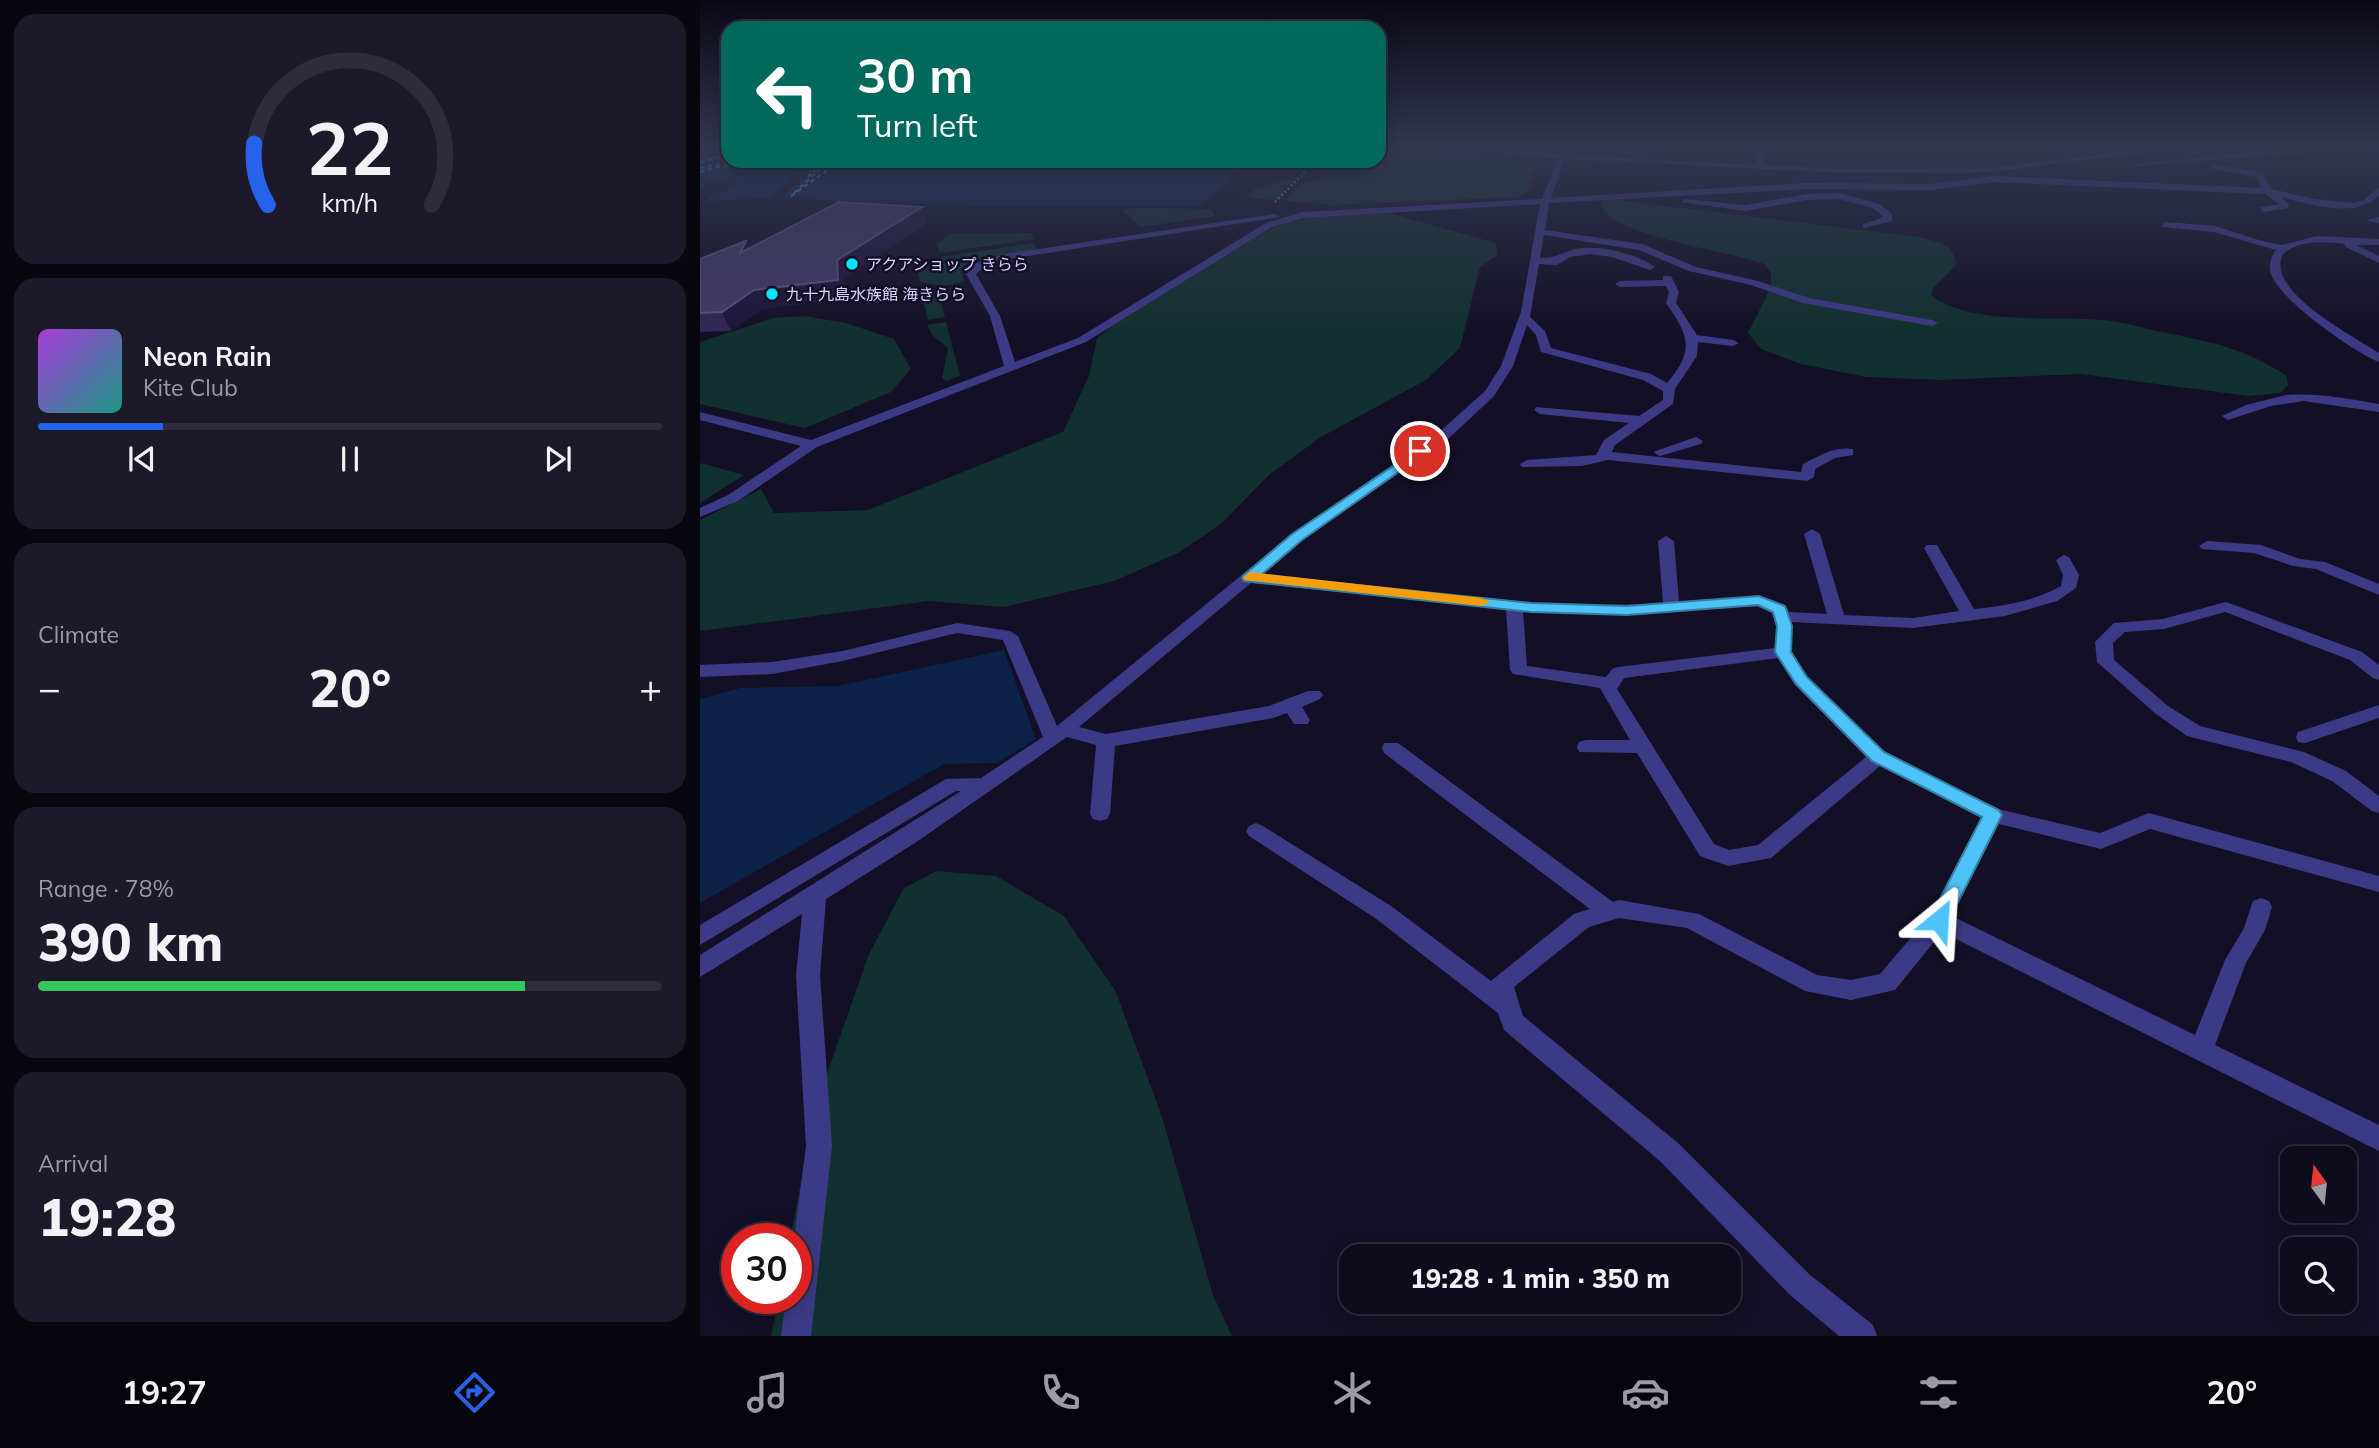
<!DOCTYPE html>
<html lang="en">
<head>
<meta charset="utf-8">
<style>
	body { margin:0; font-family:Mulish,"Noto Sans JP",sans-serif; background:#1c1929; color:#f1f3f6; height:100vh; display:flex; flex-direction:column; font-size:26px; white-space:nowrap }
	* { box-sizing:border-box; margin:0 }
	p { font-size:23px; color:#9b9ba3 }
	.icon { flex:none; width:38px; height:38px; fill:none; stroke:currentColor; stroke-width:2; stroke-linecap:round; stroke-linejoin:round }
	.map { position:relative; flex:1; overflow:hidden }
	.details { display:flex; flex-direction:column; gap:14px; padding:14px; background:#08060f; width:700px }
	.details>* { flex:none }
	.hud { position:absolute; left:21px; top:21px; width:665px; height:147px; border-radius:21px; box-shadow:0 4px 18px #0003,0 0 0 2px #2e2b3b; background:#00695c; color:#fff; overflow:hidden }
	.needle { width:46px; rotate:345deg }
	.controls { position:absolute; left:1580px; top:1146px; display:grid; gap:14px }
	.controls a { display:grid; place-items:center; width:77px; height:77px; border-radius:14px; background:#0e0b1c; box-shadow:0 4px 18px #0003,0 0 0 2px #2e2b3b; font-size:35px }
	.speed { position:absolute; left:21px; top:1223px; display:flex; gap:14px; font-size:35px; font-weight:700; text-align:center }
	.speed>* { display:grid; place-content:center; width:91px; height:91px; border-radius:50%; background:#0e0b1c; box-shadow:0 4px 18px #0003,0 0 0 2px #2e2b3b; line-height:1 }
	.speed .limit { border:10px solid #d22; background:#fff; color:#111 }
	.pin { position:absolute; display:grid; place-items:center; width:60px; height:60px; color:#fff; margin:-30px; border:4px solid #fff; border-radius:50%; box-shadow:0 2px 7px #0007 }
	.me { position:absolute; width:77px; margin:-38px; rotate:27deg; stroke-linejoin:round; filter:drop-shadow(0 0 5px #0008) }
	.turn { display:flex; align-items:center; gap:24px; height:147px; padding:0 21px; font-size:32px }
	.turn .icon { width:91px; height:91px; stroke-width:2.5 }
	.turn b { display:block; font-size:49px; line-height:60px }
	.big { font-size:52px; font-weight:800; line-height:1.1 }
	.details .widget { flex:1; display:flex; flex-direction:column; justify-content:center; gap:10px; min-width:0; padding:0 24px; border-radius:21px; background:#1c1929 }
	.details .dial { align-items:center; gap:0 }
	.dial svg { height:182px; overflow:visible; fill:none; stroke:#2e2b3b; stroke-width:7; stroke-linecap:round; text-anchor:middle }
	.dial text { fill:#f1f3f6; stroke:none }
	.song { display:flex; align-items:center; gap:21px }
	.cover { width:84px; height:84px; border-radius:10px; background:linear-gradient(135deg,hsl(280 70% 55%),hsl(170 70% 35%)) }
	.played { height:7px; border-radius:4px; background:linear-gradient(90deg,#2563eb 20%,#2e2b3b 20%) }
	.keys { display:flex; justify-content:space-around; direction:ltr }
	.heat { display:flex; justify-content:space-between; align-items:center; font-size:38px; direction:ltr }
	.charge { height:10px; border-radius:5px; background:linear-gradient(90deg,#34c759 78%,#2e2b3b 0) }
	.trip { position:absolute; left:639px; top:1244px; width:402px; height:70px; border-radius:21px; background:#0e0b1c; box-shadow:0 4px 18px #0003,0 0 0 2px #2e2b3b; font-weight:800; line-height:70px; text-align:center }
	.menu { display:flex; height:112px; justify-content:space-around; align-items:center; background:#06040b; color:#9b9ba3 }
	.menu .icon { width:49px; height:49px }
	.menu .current { color:#2563eb }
	.menu b { font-size:32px; color:#f1f3f6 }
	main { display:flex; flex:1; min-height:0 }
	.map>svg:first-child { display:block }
	.green { fill:#12302f }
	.water { fill:#0c2248 }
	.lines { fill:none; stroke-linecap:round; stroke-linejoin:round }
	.ferry { stroke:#62b6ff; stroke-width:2; stroke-dasharray:4.5 3.5; stroke-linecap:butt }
	.minor-tunnel { stroke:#312d47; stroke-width:9; stroke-dasharray:9 4.5; stroke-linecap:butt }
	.path { stroke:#2fb8b0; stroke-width:2.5; stroke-dasharray:2 2.5; stroke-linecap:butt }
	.minor { fill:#3d3a85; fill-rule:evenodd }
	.wall { fill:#312854 }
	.shaded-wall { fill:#1d163a }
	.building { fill:#433a66; stroke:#5a527e; stroke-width:2 }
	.route { fill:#4fc3f7; stroke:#337fa1; stroke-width:2 }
	.slow { fill:#f59e0b }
	.poi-dot { fill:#00e5ff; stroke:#130f26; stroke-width:2.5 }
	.labels { text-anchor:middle; stroke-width:5; stroke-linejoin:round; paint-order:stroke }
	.far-poi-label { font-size:16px; fill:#d9d4ff; stroke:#130f26; text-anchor:start }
</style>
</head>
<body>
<main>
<section class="details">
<div class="widget dial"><svg viewBox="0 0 100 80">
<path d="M14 69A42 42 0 1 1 86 69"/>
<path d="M14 69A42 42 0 0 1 8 42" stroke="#2563eb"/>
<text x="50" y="56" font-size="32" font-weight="700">22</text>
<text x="50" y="72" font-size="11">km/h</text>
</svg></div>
<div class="widget">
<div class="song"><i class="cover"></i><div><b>Neon Rain</b><p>Kite Club</p></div></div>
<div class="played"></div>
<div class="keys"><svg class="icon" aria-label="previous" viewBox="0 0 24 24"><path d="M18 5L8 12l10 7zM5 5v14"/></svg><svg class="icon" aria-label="pause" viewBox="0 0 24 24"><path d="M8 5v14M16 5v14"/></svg><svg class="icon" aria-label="next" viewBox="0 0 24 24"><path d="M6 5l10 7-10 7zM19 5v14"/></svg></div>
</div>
<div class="widget"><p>Climate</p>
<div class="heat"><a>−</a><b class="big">20°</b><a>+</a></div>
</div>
<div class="widget"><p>Range · 78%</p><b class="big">390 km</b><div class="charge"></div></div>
<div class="widget"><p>Arrival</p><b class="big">19:28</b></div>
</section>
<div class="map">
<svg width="1679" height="1336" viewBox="0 0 1679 1336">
	<rect width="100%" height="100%" fill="#130f26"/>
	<!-- green -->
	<path class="green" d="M679 148 823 161 836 166 827 193 819 197 632 205 586 201 602 183 619 180 624 174H620L622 171 613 170 622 161H679Z
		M584 180H593L575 200 545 197 554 190Z
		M908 199 1220 237C1238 242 1254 244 1256 265L1234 287 1231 295C1272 327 1354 315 1404 320 1423 322 1443 328 1462 332 1513 343 1542 347 1587 376L1588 385 1580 393 1548 396 1381 374 1241 380 1166 377 1101 364 1061 349 1048 333 1071 287V273L1064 264C1032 252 922 236 905 212 902 209 902 206 901 202Z
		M437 208 511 209 515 216 441 227 421 210Z
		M688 213 796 243 798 255 780 267 760 348 726 380 621 437 569 475 521 524 478 553 414 581 304 607 229 601 0 631V520L61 489 74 513 168 510 363 432 389 376 397 338 415 324 559 235 586 223 609 218Z
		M331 233 334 239 240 253 237 245 250 234Z
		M334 243 337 250 268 263 261 269 264 282 243 286 220 282 218 269 241 266 240 257Z
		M220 289 238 292 245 317 228 320Z
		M103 316 146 323 194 339 211 369 191 392 105 428 0 404V342L73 318Z
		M246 322 260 376 246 381 242 378 248 348 233 336 227 325Z
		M0 463 44 475 0 503Z
		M237 871 296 876 364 916 416 992 462 1117 513 1295 532 1336H71L79 1299 96 1298V1239H90L116 1105 169 954 204 888Z"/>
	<!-- water -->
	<path class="water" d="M0 147H28V161H550L500 206H277L80 198 108 174 95 175 71 198 7 201 14 193H24L36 181 8 182 0 189Z
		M304 650 336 739 297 763 244 764 0 903V699L40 688 138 686Z"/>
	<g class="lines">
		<!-- ferry -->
		<path class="ferry" d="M0 162 28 155
			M0 168 35 161
			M0 172 17 167 81 161
			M108 177 121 163 114 161
			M94 193 129 161
			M91 196 140 161"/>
		<!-- minor-tunnel -->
		<path class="minor-tunnel" d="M1557 154 1613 147"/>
		<!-- path -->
		<path class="path" d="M575 202 616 161"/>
		<!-- minor -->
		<path class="minor" d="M721 147 1057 165 1056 147H1064L1065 165 1143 169 1291 168 1463 147H1486L1291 172 1257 173H1143L865 159 851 198 1106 183 1230 184 1293 176 1561 188 1557 177 1509 168 1512 164 1563 173 1571 189 1615 199 1653 203 1664 200 1679 187V195C1656 220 1610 204 1581 197L1589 204 1588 208 1564 212 1561 211V207L1579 204 1565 194 1293 182 1230 190 1106 189 849 203 845 230 942 244 996 267 1058 281 1109 298 1232 320 1238 323 1232 326 1103 303 1051 285 989 271 939 250 844 235 840 258C855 259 862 252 876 249 899 244 937 254 955 267L950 270 912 257 890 254 870 257 857 265 839 264 830 317 845 331 851 348 951 374 967 383C995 350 989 336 966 303L969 292 966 286 920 287 915 284 920 281 963 280V276H971L979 292 976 303 997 335 1033 340 1039 343 1033 346 998 342 997 356 975 389 973 404 915 445 912 452 1101 472 1103 464C1119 456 1134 446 1153 449V455L1135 458 1115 469 1114 477 1107 481 908 460 882 466 822 467 820 464 827 460 896 455 904 440 929 423 840 414 834 410 836 407 939 416 963 400V391L943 380 841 352 836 335 827 325 813 366 794 396 747 440 602 540 561 575C694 588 829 612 963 603L958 541 966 536 974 541 979 602 1059 596 1086 606 1089 612 1127 614 1104 534 1112 529 1120 534 1144 615 1213 618 1259 611 1224 548 1227 545H1237L1274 609C1305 606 1334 601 1361 586L1363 575 1356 560 1364 555 1369 557 1379 575 1376 588 1357 601 1305 616 1213 628 1091 622 1092 652 1107 677 1185 752 1298 809 1400 833 1449 813 1679 876V892L1450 829 1401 849 1299 824 1252 916 1495 1035 1525 960 1544 928 1553 901 1561 898 1569 901 1572 907 1565 930 1546 963 1515 1045 1679 1125V1151L1242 932 1195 990 1151 1000 1105 991 987 928 919 918 889 927 814 987 823 1016 978 1143 1109 1274 1173 1325 1177 1336H1139L1089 1294 960 1161 804 1030 798 1013 675 918 549 836 546 831 549 826 556 823 563 826 691 906 791 981 874 914 890 909 684 753 682 748 684 743H698L913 902 919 900 999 914 1117 975 1151 980 1180 974 1231 914 1281 818 1180 766 1071 858 1028 866 1000 856 937 753 879 752 877 747 879 742 886 740H930L900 688 813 674 810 670 806 609 551 583 379 727 406 734 569 706 608 691H620L623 695 620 699 602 707 610 720 608 724H594L587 713 573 718 415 746 410 814 407 819 400 821 393 819 390 814 396 745 367 737 215 843 126 899 120 975 132 1146 111 1336H81L86 1298H96V1239H94L106 1146 96 975 102 914 0 977V955L261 791H256L0 945V925L246 779 281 778 343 737 303 640 257 633 143 661 72 674 0 677V665L72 662 143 651 257 623 310 631 318 636 357 726 592 534 737 434 785 391 801 366 821 312 840 204 604 218 572 227 386 342 117 447 38 501 0 517V508L28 495 101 446 0 420V412L111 440 304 366 290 316 266 274 276 263 305 254 575 214 580 217 309 259 284 267 276 274 300 316 315 362 378 338 566 223 603 212 842 199 858 158ZM1057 606 1072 613 1076 626 1075 648 918 667 912 669 906 677 827 666 823 611 927 615ZM1078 658 1095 685 1166 757 1058 845 1029 850 1014 844 917 689 924 678Z
			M1667 147H1679V150L1668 149Z
			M1557 152 1560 156 1437 166 1433 164Z
			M1139 193 1179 204 1192 214V221L1163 228V224L1184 217 1173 208 1139 199 1107 200 1045 211 981 202 985 199 1045 205 1107 194Z
			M1679 217V223L1668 221 1670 219Z
			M1466 222 1515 226 1562 241 1582 245 1617 236 1679 239V245H1656L1679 256V263L1646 247 1645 244C1624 242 1601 239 1583 254 1564 291 1654 336 1679 353V362C1655 353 1573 296 1570 270 1569 263 1572 255 1576 250L1514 232 1463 227V223Z
			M1586 395C1618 393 1648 399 1679 404V412L1603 401 1571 406 1528 420 1522 416 1546 405Z
			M996 437 1003 441 1001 444 960 456 953 452Z
			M1507 541 1561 545 1600 559 1625 562 1679 584V595L1616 569 1593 566 1554 553 1502 549 1499 546Z
			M1526 602 1662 652 1679 665V680L1673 678 1650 660 1525 612 1464 629 1425 632 1413 643 1414 660 1468 706 1500 726 1604 752 1646 771 1679 796V813L1672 811 1632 781 1591 762 1487 736 1456 714 1397 662 1395 642 1414 623 1463 619Z
			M1679 705V718L1605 743 1598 742 1596 737 1598 732Z"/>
	</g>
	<!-- wall -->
	<path class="wall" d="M227 223 144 278 145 298 62 309 31 331 0 332V259L49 249Z"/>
	<!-- shaded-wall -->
	<path class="shaded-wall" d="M222 207 227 223 144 278 145 298 62 309 31 331 22 312 54 290 137 260Z
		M46 241 54 259 40 253Z"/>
	<!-- building -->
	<path class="building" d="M139 202 222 207 137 260 138 280 54 290 22 312 0 313V259L46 241 40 253Z"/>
	<!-- sky -->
	<linearGradient id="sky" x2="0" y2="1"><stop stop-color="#0a0815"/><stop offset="0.44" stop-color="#333752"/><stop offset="1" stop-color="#333752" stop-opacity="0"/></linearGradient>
	<rect width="1679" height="334" fill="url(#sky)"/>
	<!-- route -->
	<path class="route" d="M720 448 726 451 724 454 602 540 561 575 831 603 927 606 1059 596 1085 606 1092 626 1091 652 1107 677 1184 752 1299 810 1302 815 1246 926 1239 929 1232 926 1229 920 1282 817 1172 761 1096 684 1075 652 1077 626 1073 612 1058 605 927 615 831 612 544 581 542 578 544 575 592 534Z"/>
	<!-- slow -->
	<path class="slow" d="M550 572 782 598 790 602 782 606 545 580 543 577Z"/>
	<!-- markers -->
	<g class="poi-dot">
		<circle cx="152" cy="264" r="7"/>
		<circle cx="72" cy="294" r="7"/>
	</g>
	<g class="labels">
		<!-- far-poi labels -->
		<g class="far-poi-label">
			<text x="166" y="270">アクアショップ きらら</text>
			<text x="86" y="300">九十九島水族館 海きらら</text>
		</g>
	</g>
</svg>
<div class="controls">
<a><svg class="needle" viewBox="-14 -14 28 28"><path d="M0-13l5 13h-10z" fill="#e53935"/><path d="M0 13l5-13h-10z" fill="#9b9ba3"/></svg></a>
<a><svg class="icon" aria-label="search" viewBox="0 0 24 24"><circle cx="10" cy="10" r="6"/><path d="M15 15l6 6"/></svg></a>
</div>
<div class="speed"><div class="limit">30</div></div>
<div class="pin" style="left:720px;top:451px;background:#d93025"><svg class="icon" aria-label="arrive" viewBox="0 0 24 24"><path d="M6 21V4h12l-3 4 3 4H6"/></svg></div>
<svg class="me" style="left:1239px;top:920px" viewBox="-20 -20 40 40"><path d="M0-17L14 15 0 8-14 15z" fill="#4fc3f7" stroke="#fff" stroke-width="4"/></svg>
<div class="trip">19:28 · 1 min · 350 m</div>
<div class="hud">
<div class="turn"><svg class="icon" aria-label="left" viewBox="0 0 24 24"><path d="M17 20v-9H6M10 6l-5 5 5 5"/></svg><div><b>30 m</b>Turn left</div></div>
</div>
</div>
</main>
<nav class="menu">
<b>19:27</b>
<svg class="icon current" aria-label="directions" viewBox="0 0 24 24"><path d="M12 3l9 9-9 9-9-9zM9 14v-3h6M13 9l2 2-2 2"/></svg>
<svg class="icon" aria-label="music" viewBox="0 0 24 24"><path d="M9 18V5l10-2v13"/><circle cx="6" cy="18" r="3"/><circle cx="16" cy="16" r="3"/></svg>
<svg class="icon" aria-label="phone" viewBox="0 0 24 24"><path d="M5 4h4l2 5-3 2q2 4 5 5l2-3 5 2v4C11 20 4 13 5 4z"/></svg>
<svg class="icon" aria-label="climate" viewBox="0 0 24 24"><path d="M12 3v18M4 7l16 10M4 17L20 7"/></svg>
<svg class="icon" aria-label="car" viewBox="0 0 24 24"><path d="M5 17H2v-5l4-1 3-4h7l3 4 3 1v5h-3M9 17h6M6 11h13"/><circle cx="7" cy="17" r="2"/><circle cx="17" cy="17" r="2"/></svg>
<svg class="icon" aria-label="filters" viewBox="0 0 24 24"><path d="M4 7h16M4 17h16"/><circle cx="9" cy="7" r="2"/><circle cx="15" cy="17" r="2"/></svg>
<b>20°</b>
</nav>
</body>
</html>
